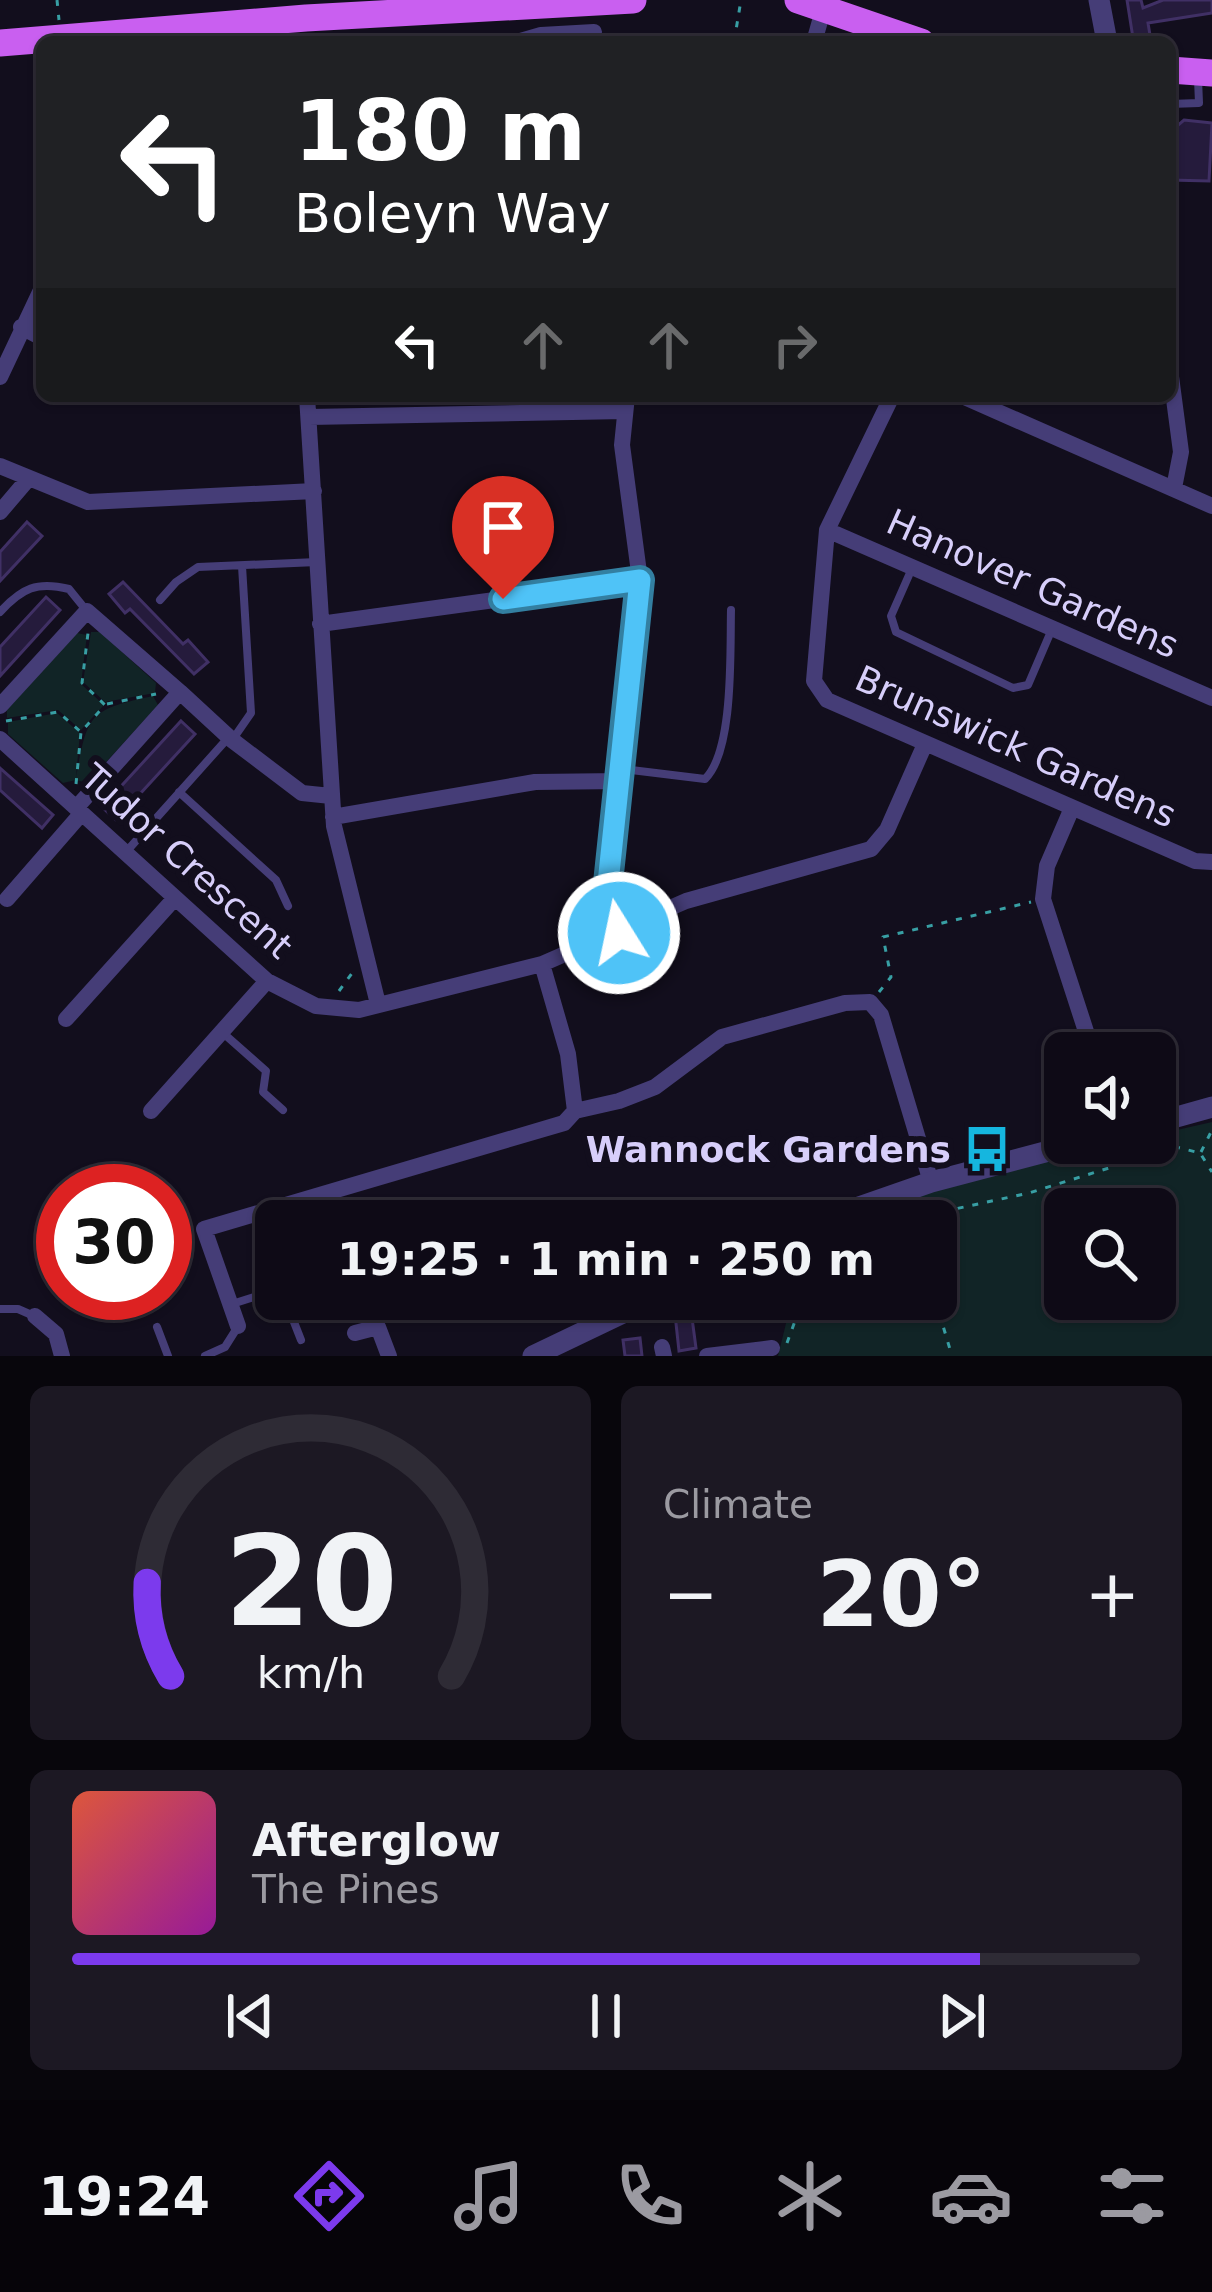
<!DOCTYPE html>
<html lang="en">
<head>
<meta charset="utf-8">
<style>
	body { margin:0; font-family:"DejaVu Sans",sans-serif; background:#1c1823; color:#f1f3f6; height:100vh; display:flex; flex-direction:column; font-size:45px; white-space:nowrap }
	* { box-sizing:border-box; margin:0 }
	p { font-size:39px; color:#9b9aa1 }
	.icon { flex:none; width:66px; height:66px; fill:none; stroke:currentColor; stroke-width:2; stroke-linecap:round; stroke-linejoin:round }
	.map { position:relative; height:1356px; overflow:hidden }
	.panel { display:flex; flex-direction:column; gap:30px; padding:30px; background:#08060c; flex:1 }
	.panel>* { flex:none }
	.top-card { position:absolute; left:36px; top:36px; width:1140px; height:366px; border-radius:18px; box-shadow:0 3px 9px #0004,0 0 0 3px #2e2b35; background:#202124; color:#fff; overflow:hidden }
	.tools { position:absolute; left:1044px; top:1032px; display:grid; gap:24px }
	.tools a { display:grid; place-items:center; width:132px; height:132px; border-radius:18px; background:#0e0a16; box-shadow:0 3px 9px #0004,0 0 0 3px #2e2b35; font-size:60px }
	.speed { position:absolute; left:36px; top:1164px; display:flex; gap:24px; font-size:60px; font-weight:700; text-align:center }
	.speed>* { display:grid; place-content:center; width:156px; height:156px; border-radius:50%; background:#0e0a16; box-shadow:0 3px 9px #0004,0 0 0 3px #2e2b35; line-height:1 }
	.speed .limit { border:18px solid #d22; background:#fff; color:#111 }
	.pin { position:absolute; display:grid; place-items:center; width:102px; height:102px; color:#fff; margin:-123px -51px; border-radius:50% 50% 50% 0; rotate:-45deg; box-shadow:0 0 12px #0007 }
	.pin .icon { rotate:45deg }
	.me { position:absolute; width:132px; margin:-66px; rotate:350deg; stroke-linejoin:round; filter:drop-shadow(0 0 9px #0008) }
	.turn { display:flex; align-items:center; gap:42px; height:252px; padding:0 60px; font-size:54px }
	.turn .icon { width:156px; height:156px; stroke-width:2.5 }
	.turn b { display:block; font-size:84px; line-height:102px }
	.lanes { display:flex; align-items:center; height:114px; padding:0 60px; background:#0003; justify-content:center; gap:60px; direction:ltr }
	.lanes .off { opacity:.35 }
	.big { font-size:90px; font-weight:700; line-height:1.1 }
	.panel .card { flex:1; display:flex; flex-direction:column; justify-content:center; gap:18px; min-width:0; padding:0 42px; border-radius:18px; background:#1c1823 }
	.panel .dial { align-items:center; gap:0 }
	.dial svg { height:312px; overflow:visible; fill:none; stroke:#2e2b35; stroke-width:7; stroke-linecap:round; text-anchor:middle }
	.dial text { fill:#f1f3f6; stroke:none }
	.song { display:flex; align-items:center; gap:36px }
	.cover { width:144px; height:144px; border-radius:18px; background:linear-gradient(135deg,hsl(10 70% 55%),hsl(300 70% 35%)) }
	.played { height:12px; border-radius:6px; background:linear-gradient(90deg,#7c3aed 85%,#2e2b35 85%) }
	.keys { display:flex; justify-content:space-around; direction:ltr }
	.heat { display:flex; justify-content:space-between; align-items:center; font-size:66px; direction:ltr }
	.panel .tiles { flex:1; display:grid; gap:30px; grid-template-columns:1fr 1fr }
	.card:last-child { grid-column:span 2 }
	.trip { position:absolute; left:255px; top:1200px; width:702px; height:120px; border-radius:18px; background:#0e0a16; box-shadow:0 3px 9px #0004,0 0 0 3px #2e2b35; font-weight:700; line-height:120px; text-align:center }
	.dock { display:flex; height:192px; justify-content:space-around; align-items:center; background:#060409; color:#9b9aa1 }
	.dock .icon { width:84px; height:84px }
	.dock .current { color:#7c3aed }
	.dock b { font-size:54px; color:#f1f3f6 }
	.map>svg:first-child { display:block }
	.green { fill:#112426; fill-rule:evenodd }
	.building { fill:#251b3c; stroke:#403065; stroke-width:3 }
	.lines { fill:none; stroke-linecap:round; stroke-linejoin:round }
	.path { stroke:#389fa4; stroke-width:3; stroke-dasharray:6 9; stroke-linecap:butt }
	.service { stroke:#453d77; stroke-width:8 }
	.minor { stroke:#453d77; stroke-width:16 }
	.tertiary { stroke:#453d77; stroke-width:21 }
	.primary { stroke:#c95ff0; stroke-width:27 }
	.route-casing { stroke:#337fa1; stroke-width:30 }
	.route { stroke:#4fc3f7; stroke-width:21 }
	.labels { text-anchor:middle; stroke-width:12; stroke-linejoin:round; paint-order:stroke }
	.street-label { font-size:36px; fill:#d7cefa; stroke:#120e1d }
	.poi-label { font-size:36px; font-weight:bold; fill:#d7cefa; stroke:#120e1d; text-anchor:end }
</style>
</head>
<body>
<div class="map">
<svg width="1212" height="1356" viewBox="0 0 1212 1356">
	<rect width="100%" height="100%" fill="#120e1d"/>
	<!-- green -->
	<path class="green" d="M91 632H100L156 683 155 693 105 702 83 682Z
		M77 633 87 635 81 684 104 705 81 730 58 710 7 718V710Z
		M153 696 158 705 87 783 76 780 63 783 8 734V722L57 713 80 733 76 777C88 714 88 710 153 696Z
		M1212 1122V1356H778L792 1299H936V1221H843L913 1192 1121 1143H1155V1135ZM1065 1209H1155V1299H1065Z"/>
	<!-- building -->
	<path class="building" d="M1127 0H1141L1143 8 1163 0H1212V13L1148 23 1150 35 1133 38Z
		M1184 120 1212 123 1209 181 1170 180V132Z
		M27 522 42 536 0 581V552Z
		M123 582 183 644 188 640 208 662 194 674 130 609 125 613 109 594Z
		M46 597 60 610 0 676V647Z
		M181 721 195 734 116 820 102 807Z
		M0 768 53 815 42 828 0 790Z
		M690 1303 696 1348 679 1351 674 1305Z
		M640 1338 642 1356H625L623 1340Z"/>
	<g class="lines">
		<!-- path -->
		<path class="path" d="M57 0 59 20
			M734 42 741 0
			M107 704 156 694
			M6 721 58 712 81 732 105 705 82 683 88 633
			M76 784 81 732
			M339 991 355 969
			M879 992 891 977 883 937 1031 902
			M1201 1152 1212 1130
			M899 1221 1029 1193 1176 1147 1200 1153 1212 1172
			M935 1299 952 1356
			M787 1343 803 1299"/>
		<!-- service -->
		<path class="service" d="M1170 104 1199 103 1198 79
			M913 566 891 616 896 632 1013 688 1028 685 1052 629
			M160 600 176 582 198 567 317 562
			M0 612C22 588 37 581 69 589L86 610
			M233 739 251 713 242 566
			M623 769 705 779C734 751 730 651 731 610
			M179 792 276 880 288 906
			M126 852 228 738
			M223 1033 266 1071 263 1092 283 1110
			M285 1299 301 1340
			M232 1304 276 1290
			M0 1309H18L34 1316
			M157 1327 168 1356
			M205 1356 225 1347 237 1328"/>
		<!-- minor -->
		<path class="minor" d="M517 42 541 35 594 32
			M814 42 824 7
			M21 327 42 338
			M1170 369 1181 452 1174 488
			M0 377 42 288
			M307 396 334 826 378 1004
			M892 396 827 530 814 681 827 700 1195 861 1212 862
			M962 396 1212 506
			M309 417 624 411
			M0 466 88 502 314 491
			M0 512 29 478
			M827 530 1212 698
			M320 624 640 580
			M180 692 232 740 302 793 331 796
			M0 706 87 611 180 692 76 808
			M0 739 267 981 316 1006 359 1010 542 964 686 901 871 849 887 830 925 744
			M1072 808 1047 866 1043 899 1093 1053
			M333 817 535 782 620 781
			M7 899 81 814
			M619 933 606 901 639 615 640 580 622 445 627 396
			M66 1019 175 898
			M151 1111 267 981
			M575 1111 619 1101 655 1087 722 1037 845 1003 870 1002 881 1015 931 1182
			M35 1316 56 1334 62 1356
			M238 1326 204 1229 564 1123 575 1111 568 1054 542 964
			M355 1333 378 1327 389 1356
			M662 1347 664 1356
			M707 1356 772 1348"/>
		<!-- tertiary -->
		<path class="tertiary" d="M1099 0 1107 42
			M1155 1123 1212 1107
			M819 1221 931 1182 1079 1143
			M533 1356 652 1299"/>
		<!-- primary -->
		<path class="primary" d="M798 0 921 42
			M0 43 306 18 633 0
			M1170 70 1212 73"/>
	</g>
	<g class="lines">
		<defs>
			<path id="route" d="M503 599 640 580 606 902 619 933"/>
		</defs>
		<!-- route casing -->
		<use href="#route" class="route-casing"/>
		<!-- route -->
		<use href="#route" class="route"/>
	</g>
	<!-- icons -->
	<defs>
		<symbol id="bus-bare" viewBox="-9 -9 18 18"><path d="M-5-6H5V4H4V6H2V4H-2V6H-4V4H-5ZM-3.5-4V0h7V-4ZM-3.5 1.2v1.5H-2V1.2ZM2 1.2v1.5H3.5V1.2Z" fill="#15b6df" stroke="#120e1d" stroke-width="2.5" paint-order="stroke"/></symbol>
	</defs>
	<g fill-rule="evenodd">
		<use href="#bus-bare" x="954" y="1116" width="66" height="66"/>
	</g>
	<g class="labels">
		<!-- street labels -->
		<g class="street-label">
			<text transform="translate(1033 583) rotate(24)" y="13">Hanover Gardens</text>
			<text transform="translate(1016 746) rotate(24)" y="13">Brunswick Gardens</text>
			<text transform="translate(187 861) rotate(42)" y="13">Tudor Crescent</text>
		</g>
		<!-- poi labels -->
		<g class="poi-label">
			<text x="951" y="1162">Wannock Gardens</text>
		</g>
	</g>
</svg>
<div class="tools">
<a><svg class="icon" aria-label="sound" viewBox="0 0 24 24"><path d="M4 9h4l5-4v14l-5-4H4zM17 9q2 3 0 6"/></svg></a>
<a><svg class="icon" aria-label="search" viewBox="0 0 24 24"><circle cx="10" cy="10" r="6"/><path d="M15 15l6 6"/></svg></a>
</div>
<div class="speed"><div class="limit">30</div></div>
<div class="pin" style="left:503px;top:599px;background:#d93025"><svg class="icon" aria-label="arrive" viewBox="0 0 24 24"><path d="M6 21V4h12l-3 4 3 4H6"/></svg></div>
<svg class="me" style="left:619px;top:933px" viewBox="-20 -20 40 40"><circle r="17" fill="#4fc3f7" stroke="#fff" stroke-width="3"/><path d="M0-11L8 9 0 5-8 9z" fill="#fff"/></svg>
<div class="trip">19:25 · 1 min · 250 m</div>
<div class="top-card">
<div class="turn"><svg class="icon" aria-label="left" viewBox="0 0 24 24"><path d="M17 20v-9H6M10 6l-5 5 5 5"/></svg><div><b>180 m</b>Boleyn Way</div></div>
<div class="lanes"><svg class="icon" aria-label="left" viewBox="0 0 24 24"><path d="M17 20v-9H6M10 6l-5 5 5 5"/></svg><svg class="icon off" aria-label="ahead" viewBox="0 0 24 24"><path d="M12 20V5M6 11l6-6 6 6"/></svg><svg class="icon off" aria-label="ahead" viewBox="0 0 24 24"><path d="M12 20V5M6 11l6-6 6 6"/></svg><svg class="icon off" aria-label="right" viewBox="0 0 24 24"><path d="M7 20v-9h11M14 6l5 5-5 5"/></svg></div>
</div>
</div>
<section class="panel">
<div class="tiles">
<div class="card dial"><svg viewBox="0 0 100 80">
<path d="M14 69A42 42 0 1 1 86 69"/>
<path d="M14 69A42 42 0 0 1 8 45" stroke="#7c3aed"/>
<text x="50" y="56" font-size="32" font-weight="700">20</text>
<text x="50" y="72" font-size="11">km/h</text>
</svg></div>
<div class="card"><p>Climate</p>
<div class="heat"><a>−</a><b class="big">20°</b><a>+</a></div>
</div>
<div class="card">
<div class="song"><i class="cover"></i><div><b>Afterglow</b><p>The Pines</p></div></div>
<div class="played"></div>
<div class="keys"><svg class="icon" aria-label="previous" viewBox="0 0 24 24"><path d="M18 5L8 12l10 7zM5 5v14"/></svg><svg class="icon" aria-label="pause" viewBox="0 0 24 24"><path d="M8 5v14M16 5v14"/></svg><svg class="icon" aria-label="next" viewBox="0 0 24 24"><path d="M6 5l10 7-10 7zM19 5v14"/></svg></div>
</div>
</div>
</section>
<nav class="dock">
<b>19:24</b>
<svg class="icon current" aria-label="directions" viewBox="0 0 24 24"><path d="M12 3l9 9-9 9-9-9zM9 14v-3h6M13 9l2 2-2 2"/></svg>
<svg class="icon" aria-label="music" viewBox="0 0 24 24"><path d="M9 18V5l10-2v13"/><circle cx="6" cy="18" r="3"/><circle cx="16" cy="16" r="3"/></svg>
<svg class="icon" aria-label="phone" viewBox="0 0 24 24"><path d="M5 4h4l2 5-3 2q2 4 5 5l2-3 5 2v4C11 20 4 13 5 4z"/></svg>
<svg class="icon" aria-label="climate" viewBox="0 0 24 24"><path d="M12 3v18M4 7l16 10M4 17L20 7"/></svg>
<svg class="icon" aria-label="car" viewBox="0 0 24 24"><path d="M5 17H2v-5l4-1 3-4h7l3 4 3 1v5h-3M9 17h6M6 11h13"/><circle cx="7" cy="17" r="2"/><circle cx="17" cy="17" r="2"/></svg>
<svg class="icon" aria-label="filters" viewBox="0 0 24 24"><path d="M4 7h16M4 17h16"/><circle cx="9" cy="7" r="2"/><circle cx="15" cy="17" r="2"/></svg>
</nav>
</body>
</html>
